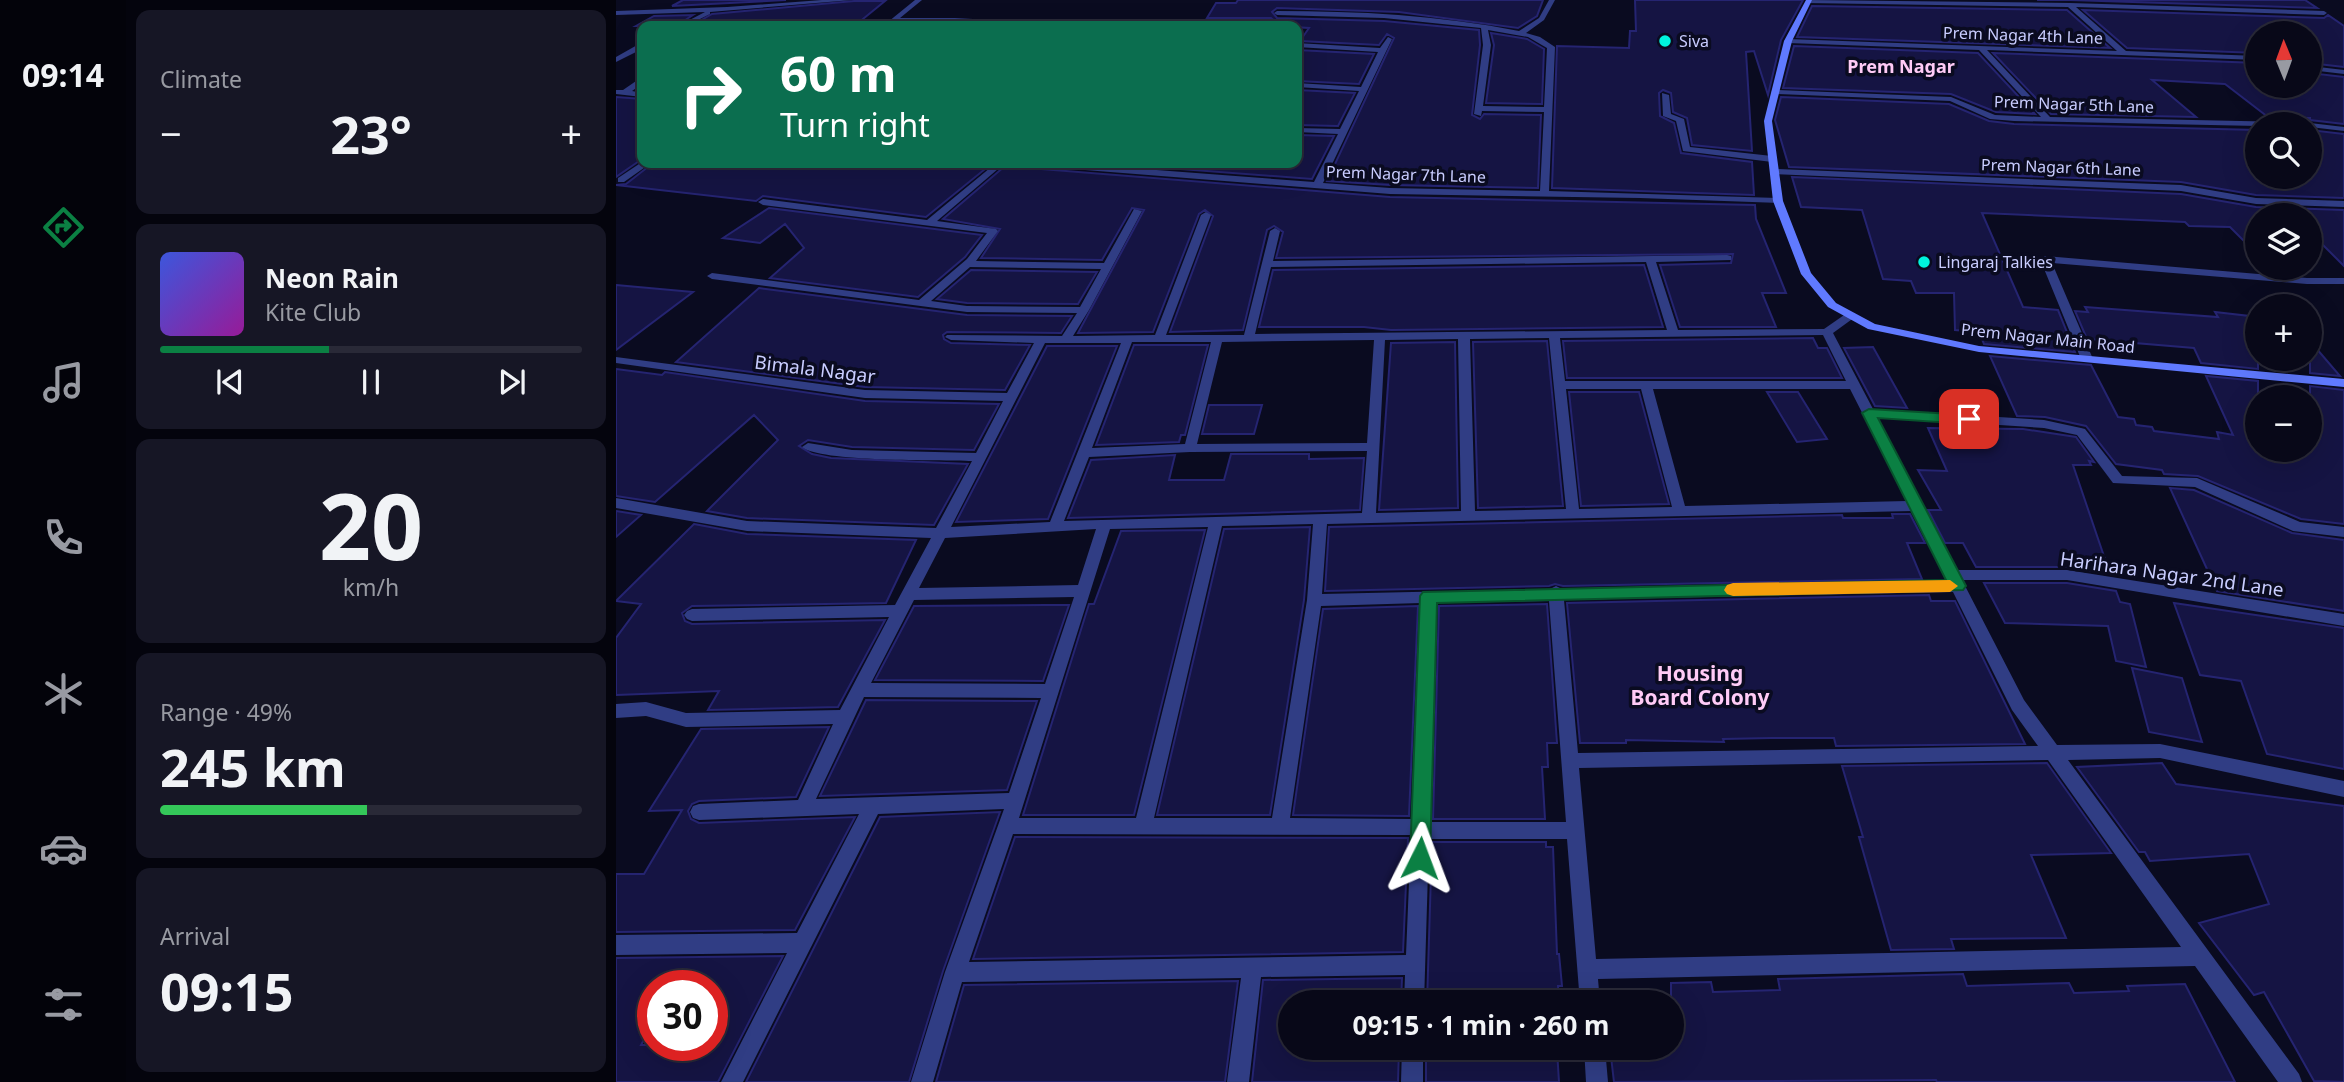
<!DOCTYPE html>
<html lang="en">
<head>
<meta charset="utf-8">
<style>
	body { margin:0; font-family:"Noto Sans",sans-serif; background:#161625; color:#f1f3f6; height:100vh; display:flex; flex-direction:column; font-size:26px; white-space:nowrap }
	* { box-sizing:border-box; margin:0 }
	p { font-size:23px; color:#989aa2 }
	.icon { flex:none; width:38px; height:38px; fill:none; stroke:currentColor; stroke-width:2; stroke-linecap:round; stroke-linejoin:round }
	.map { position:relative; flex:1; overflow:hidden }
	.panel { display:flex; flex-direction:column; gap:10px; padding:10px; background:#04040d; width:490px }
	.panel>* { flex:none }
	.banner { position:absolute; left:21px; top:21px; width:665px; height:147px; border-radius:14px; box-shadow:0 7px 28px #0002,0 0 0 2px #292937; background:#0b6e4f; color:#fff; overflow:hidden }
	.needle { width:46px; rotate:359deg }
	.fabs { position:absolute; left:1629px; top:21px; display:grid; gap:14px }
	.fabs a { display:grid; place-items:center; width:77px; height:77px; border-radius:50%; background:#080818; box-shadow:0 7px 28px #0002,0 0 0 2px #292937; font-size:35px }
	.speed { position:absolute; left:21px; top:970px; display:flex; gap:14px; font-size:35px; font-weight:700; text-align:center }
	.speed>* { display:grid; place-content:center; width:91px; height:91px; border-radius:50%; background:#080818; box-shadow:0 7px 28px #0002,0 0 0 2px #292937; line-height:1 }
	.speed .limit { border:10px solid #d22; background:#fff; color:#111 }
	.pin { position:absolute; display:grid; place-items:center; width:60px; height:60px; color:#fff; margin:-30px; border-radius:14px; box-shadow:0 4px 10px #0006 }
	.me { position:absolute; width:77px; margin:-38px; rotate:3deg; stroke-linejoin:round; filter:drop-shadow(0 0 5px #0008) }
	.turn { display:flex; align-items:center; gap:24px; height:147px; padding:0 28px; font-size:32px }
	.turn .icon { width:91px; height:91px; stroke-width:2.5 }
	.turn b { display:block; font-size:49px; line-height:60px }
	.big { font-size:52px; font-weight:700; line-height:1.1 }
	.panel .card { flex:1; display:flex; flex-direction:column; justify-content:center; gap:10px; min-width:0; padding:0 24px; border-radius:14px; background:#161625 }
	.panel .dial { align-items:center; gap:0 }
	.dial b { font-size:91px; line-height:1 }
	.song { display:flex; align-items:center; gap:21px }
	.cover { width:84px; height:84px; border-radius:10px; background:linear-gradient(135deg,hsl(230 70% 55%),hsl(300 70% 35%)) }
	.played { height:7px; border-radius:4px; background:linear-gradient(90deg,#0b8043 40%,#292937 40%) }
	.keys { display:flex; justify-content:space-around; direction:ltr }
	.heat { display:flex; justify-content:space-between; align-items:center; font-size:38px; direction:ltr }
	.charge { height:10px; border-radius:5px; background:linear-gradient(90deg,#34c759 49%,#292937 0) }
	.trip { position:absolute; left:662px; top:990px; width:406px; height:70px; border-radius:35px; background:#080818; box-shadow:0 7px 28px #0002,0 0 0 2px #292937; font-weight:700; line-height:70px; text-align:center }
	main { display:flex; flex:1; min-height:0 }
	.menu { display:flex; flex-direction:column; width:126px; justify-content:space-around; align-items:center; background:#03030a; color:#989aa2 }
	.menu .icon { width:49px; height:49px }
	.menu .current { color:#0b8043 }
	.menu b { font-size:32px; color:#f1f3f6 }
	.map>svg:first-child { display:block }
	.building { fill:#151443; stroke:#252471; stroke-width:2; fill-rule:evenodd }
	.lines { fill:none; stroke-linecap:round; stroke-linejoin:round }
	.street { fill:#303d84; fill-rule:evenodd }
	.secondary { fill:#607aff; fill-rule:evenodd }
	.route { fill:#0b8043; stroke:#07532c; stroke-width:2 }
	.slow { fill:#f59e0b }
	.poi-dot { fill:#00f4de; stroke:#0a0b20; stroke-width:2.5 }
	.labels { text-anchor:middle; stroke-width:7; stroke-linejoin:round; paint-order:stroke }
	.far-street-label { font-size:16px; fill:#c9cdff; stroke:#0a0b20 }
	.far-poi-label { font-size:16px; fill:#c9cdff; stroke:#0a0b20; text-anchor:start }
	.far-neighbourhood-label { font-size:18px; font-weight:bold; fill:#ffcbf6; stroke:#0a0b20 }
	.street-label { font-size:19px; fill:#c9cdff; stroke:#0a0b20 }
	.neighbourhood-label { font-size:21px; font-weight:bold; fill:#ffcbf6; stroke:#0a0b20 }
</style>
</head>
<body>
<main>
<nav class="menu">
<b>09:14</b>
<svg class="icon current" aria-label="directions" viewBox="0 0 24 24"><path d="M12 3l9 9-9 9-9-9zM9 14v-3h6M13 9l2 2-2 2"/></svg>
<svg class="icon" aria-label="music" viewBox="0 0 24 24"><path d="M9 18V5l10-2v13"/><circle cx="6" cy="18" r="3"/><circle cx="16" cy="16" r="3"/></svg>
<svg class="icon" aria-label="phone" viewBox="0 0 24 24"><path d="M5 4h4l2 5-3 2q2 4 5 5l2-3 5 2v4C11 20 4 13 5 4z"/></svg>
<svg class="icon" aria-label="climate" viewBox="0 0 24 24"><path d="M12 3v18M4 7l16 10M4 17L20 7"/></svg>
<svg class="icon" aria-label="car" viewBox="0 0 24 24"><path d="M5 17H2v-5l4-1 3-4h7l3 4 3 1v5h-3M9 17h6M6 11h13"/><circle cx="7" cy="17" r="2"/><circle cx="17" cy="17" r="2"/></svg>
<svg class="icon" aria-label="filters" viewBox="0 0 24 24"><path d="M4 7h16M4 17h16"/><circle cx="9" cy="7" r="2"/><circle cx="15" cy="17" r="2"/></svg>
</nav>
<section class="panel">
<div class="card"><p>Climate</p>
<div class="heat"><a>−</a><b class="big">23°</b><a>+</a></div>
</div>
<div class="card">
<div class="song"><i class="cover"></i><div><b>Neon Rain</b><p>Kite Club</p></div></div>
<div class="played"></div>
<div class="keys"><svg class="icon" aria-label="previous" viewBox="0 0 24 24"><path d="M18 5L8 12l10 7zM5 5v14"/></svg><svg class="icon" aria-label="pause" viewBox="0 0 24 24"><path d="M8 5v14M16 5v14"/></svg><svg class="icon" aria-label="next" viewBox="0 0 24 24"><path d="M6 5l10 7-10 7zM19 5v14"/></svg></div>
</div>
<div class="card dial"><b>20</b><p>km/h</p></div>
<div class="card"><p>Range · 49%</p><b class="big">245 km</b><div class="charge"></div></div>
<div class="card"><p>Arrival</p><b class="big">09:15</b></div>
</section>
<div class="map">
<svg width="1728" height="1082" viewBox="0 0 1728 1082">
	<rect width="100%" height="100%" fill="#0a0b20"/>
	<!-- building -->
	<path class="building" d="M67 0H170L56 6Z
		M622 0H927L921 16 902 28 783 12 661 8 656 12 661 18 768 21 863 30 864 45 856 115 864 119 868 114 925 115 922 188 774 185 711 181 778 38 771 34 763 45 684 41 693 28 658 26 660 22 655 18H591L600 3H620Z
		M1019 0H1187L1165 40 1152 95 1138 51 1130 52 1136 151 1076 145 1071 118 1057 112 1055 93 1047 90 1043 93 1044 116 1058 123 1065 153 1136 162 1138 195 936 188 941 46 1013 48 1014 31H1020Z
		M1421 0H1689L1701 8 1454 0Z
		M238 1H269L242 23 75 26 96 14Z
		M1196 6 1451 10 1494 48 1181 37Z
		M1467 10 1708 18 1712 15 1728 26V67L1694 63V33H1642V53L1511 48Z
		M77 15 60 26H20L38 16Z
		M875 33 911 39 928 49 926 104 870 103 878 45Z
		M1178 46 1362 53 1419 114 1380 112 1335 94 1167 88Z
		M681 50 758 54 743 84 681 81Z
		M1377 53 1642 63V86H1694V73L1728 77V124L1694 120V118L1652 117 1609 84 1536 80 1580 117 1435 114Z
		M681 90 739 93 722 126 681 125Z
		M0 97 26 99V159L0 177Z
		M1165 97 1333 104 1373 121 1398 124 1642 130V177H1694V130L1728 134V198L1640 195 1565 182 1173 167 1159 120Z
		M681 135 718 136 696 179 511 165 513 163H681Z
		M37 163 94 166 99 163 374 165 310 217 147 196 140 201 0 185 10 184Z
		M389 166 774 197 1139 205 1140 219 1170 293H1146L1160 327H1064L1044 265 1115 263 1117 254 660 258 667 232 658 226 651 230 627 330 554 332 597 216 589 210 583 214 537 332 462 333 528 210 516 208 486 260 365 258 384 229 327 219Z
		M1176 177 1565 194 1640 207 1728 210V266L1694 232V215H1642V255L1614 227 1573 226 1569 222 1366 213 1407 307 1442 310 1459 352 1368 344 1363 332 1339 330 1338 293H1300L1295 281 1267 279 1246 210 1185 207Z
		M153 208 366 235 349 257 302 297 154 278 188 248 169 224 144 243 107 238Z
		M1028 265 1047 327 775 330 748 327H643L657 270Z
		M355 270 481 272 462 304 351 303 321 299Z
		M0 285 77 292 0 350Z
		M143 288 351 315 456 316 445 333 331 332 327 335 328 339 335 343 414 345 389 390 249 387 60 362Z
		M1469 307 1602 317 1599 312 1642 317V369L1585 363 1578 348 1471 339 1459 311 1472 312Z
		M1197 338 1202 348H1211L1226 378H951L947 341Z
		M931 341 947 506 862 508 857 342Z
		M1694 341 1724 376 1694 373Z
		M839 342 842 508 763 510 775 343Z
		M518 345H592L569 435H565L563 442 480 445Z
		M431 346H501L432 519 340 522Z
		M1257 347 1291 408 1259 406 1228 348Z
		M1374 356 1475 365 1502 417 1518 419 1520 425 1536 427 1538 431 1603 439 1601 432 1617 435 1590 376 1642 381V450H1694V386L1728 390V524L1685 519 1582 476 1548 474 1546 470 1500 464 1470 426 1429 417 1401 416Z
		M0 369 46 375 49 372 249 401 383 404 358 450 236 447 192 440 183 446 196 454 215 458 352 464 318 525 131 518 91 511 162 440 138 415 39 502 0 496Z
		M953 392H1023L1053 504 965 506Z
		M1151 392H1182L1211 439 1181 442Z
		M593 405H646L638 434H586Z
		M1312 428 1407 429 1460 437 1478 462 1473 461 1475 465H1457L1494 574 1451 567H1360L1347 543H1329L1312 510H1325L1302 470 1331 471Z
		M615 454H693V459L748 458 744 510 452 518 475 460 559 455 553 480H608Z
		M1554 488 1578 490 1676 533 1728 540V611L1601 591Z
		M0 511 25 515 0 537Z
		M1276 514H1294L1309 543H1291L1306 579 947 586 939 584 933 586 709 591 713 527 1226 515 1227 518H1277Z
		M78 524 131 534 300 540 270 603 76 606 66 613 69 621 76 624 269 620 222 707 92 710 103 691 0 695V638L25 604 0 601Z
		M694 527 688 600 654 815H541L608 529Z
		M589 530 518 815H407L473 604H478L505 531Z
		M1368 583H1451L1500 591 1504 602 1514 604 1530 667 1500 661 1492 626 1389 623Z
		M1313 595 1315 601H1339L1409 744 1220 746 1218 738H1155L1107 739 1108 742 1010 740V743H964L951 603Z
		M1558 603 1728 628V769L1651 754 1625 681 1584 675Z
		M931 604 941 743H931L932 767H926L929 819H817L823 606Z
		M429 605H453L427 681 259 680 298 606Z
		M802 606 793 816 677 815 707 609Z
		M1516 668 1566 678 1586 742 1533 732Z
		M250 700 421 701 391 790 204 796Z
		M213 727 180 797 83 801 76 804 72 811 75 819 83 823 239 817 179 930 0 932V874H28L66 810 33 811 85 729Z
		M1431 763 1495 853 1415 855 1450 938 1335 939 1338 949 1275 950 1243 837H1247L1226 766Z
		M1546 763 1560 784 1728 806V1082L1698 1081 1648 992 1638 995 1583 923 1653 904 1633 854 1534 861 1529 852H1523L1461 767Z
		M384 812 327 971 293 1082H130L264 817Z
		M399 837 792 838 787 952 357 959Z
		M816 842H930V847H937L941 954H943L946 986H942L943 1003H811Z
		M167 956 102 1082H0V958ZM37 985H96V1045H25L37 1024Z
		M1347 974 1351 986 1453 983 1458 993 1513 991 1511 986 1569 984 1619 1082H1321L1320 1080 998 1082 994 1048H1055V983L1095 982 1097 992 1164 990 1162 979Z
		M786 978 785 1003H674V1048H783L782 1082H636L647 980Z
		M622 981 609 1082H320L348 985Z
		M881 1050H941L943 1082H810V1054H881Z"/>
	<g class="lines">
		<!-- street -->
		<path class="street" d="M206 0H236L94 12V14L70 26H62L89 12 0 15V11L111 7Z
			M299 0H306L284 18H339L426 23 429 25 279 22 274 26H267Z
			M933 0H939L928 20 910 33 924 37 939 47 933 191 1162 198 1165 199V203L1024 198 774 194 418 166 414 163H448L698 182 722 134 681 132V128L724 129 743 91 681 87V83L745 87 762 52 681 47V43L764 48 772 37 776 39 707 183 774 188 924 191 928 112 866 111 865 116 858 114 867 45 865 28 768 18 661 15 658 13 661 11C742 11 823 15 903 31L923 18ZM872 30 912 37 931 48 928 107 867 106 875 45Z
			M1192 0 1454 3 1708 11 1711 13 1708 15 1460 7 1510 51 1642 56V60L1371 50 1434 117 1675 122 1679 124 1642 126 1398 121 1374 119 1334 101 1159 94 1155 92 1159 90 1335 97 1379 115 1425 117 1363 50 1172 43 1168 41 1172 39 1501 51 1452 7 1190 3Z
			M500 19 655 21 658 23 655 25 498 22Z
			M23 44H26V49L0 62V57Z
			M1694 66 1728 70V74L1694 70Z
			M23 79H26V84L16 91 26 93V97L0 94V90H7Z
			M1046 93 1053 95 1055 114 1068 119 1074 147 1156 156 1160 159 1156 162 1067 151 1060 121 1047 116Z
			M1694 123 1728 127V131L1694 127V124H1690Z
			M26 162 35 163 8 182H2V178Z
			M380 163H389L321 221 380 229 382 231 360 261 488 263 518 209 526 211 473 310 457 336 539 335 585 215 590 212 595 215 550 335H628L654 231 659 228 664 231 657 261 1111 255 1115 256V260L1040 262 1062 330 1208 329 1231 313H1239V317L1217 333 1257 409 1428 420 1465 428 1469 429 1506 476 1581 478 1684 522 1728 527V537L1677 531 1579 487 1497 483 1461 435 1428 428 1261 417 1340 570H1451L1728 614V626L1451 580H1346L1408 700 1441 745 1544 744 1728 781V797L1544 758 1452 760 1683 1074 1686 1082H1662L1579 966 982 979 984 1003H964L951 839H813L808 1003H788L789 975 645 977 633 1082H611L625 978 346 982 317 1082H295L329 972 388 809 262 814 127 1082H105L171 953 0 955V935L181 933 243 814 83 820 77 818 74 812 77 806 83 804 182 800 217 724 70 727 30 716 0 718V704L30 702 70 713 224 710 273 617 76 621 71 619 68 615 71 611 76 609 279 605 315 538 131 531 0 508V498L131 521 320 528 356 461C326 460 202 462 186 447L192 443 236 450 360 453 387 401 249 398 0 363V357L249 390 391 393 418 343 335 340 329 337 331 335 446 336 461 313 351 312 96 279 91 276 96 273 303 300 351 259 371 233 147 205 142 202 147 199 311 220ZM1030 262 1051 330 639 334 655 267ZM354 267 485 269 464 307 351 306 315 301ZM1207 335 1230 381H949L944 338ZM933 338 950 509 859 511 854 339ZM842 339 845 511 760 513 769 340ZM758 340 751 443 581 444 606 342ZM516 342H595L569 444 476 448ZM429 343H505L434 522 335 527ZM950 389H1025L1056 507 963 509ZM1037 389H1234L1291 501 1069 506ZM751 451 746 513 448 521 473 457 574 452ZM1296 511 1331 581 946 589 940 586 934 589 706 594 711 524ZM697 524 691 600 656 818H538L606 526ZM592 527 520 818H403L494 529ZM480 529 462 585 303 588 329 538ZM1337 592 1396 710 1422 746 962 753 948 600ZM458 597 429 684 255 683 298 600ZM933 601 950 822H814L820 603ZM805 603 796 819 674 818 705 606ZM248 697 425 698 393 793 200 799ZM1432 760 1565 947 980 959 963 768ZM397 834 795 835 790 955 353 962Z
			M1159 169 1565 185 1640 198 1728 201V207L1640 204 1565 191 1156 174V170Z
			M1429 256 1691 278H1728V284H1691L1436 263 1477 359 1471 362 1465 359 1424 259Z
			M786 1048H807V1082H785Z
			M968 1048H989L992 1082H970Z"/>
		<!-- secondary -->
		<path class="secondary" d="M1190 0H1196L1176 41 1156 121 1167 201 1195 273 1220 303 1259 324 1363 346 1728 379V387L1363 352 1252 329 1212 307 1185 274 1157 201 1148 121 1168 41Z"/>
	</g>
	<!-- route -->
	<path class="route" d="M1253 409 1353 415 1360 419 1353 424 1262 418 1350 586 1347 590 821 603 814 858 811 865 804 868 797 865 794 858 804 596 807 592 1330 580 1246 413Z"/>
	<!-- slow -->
	<path class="slow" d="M1334 580 1342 586 1334 592 1117 596 1111 594 1108 590 1111 585 1117 583Z"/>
	<!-- markers -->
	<g class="poi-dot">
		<circle cx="1049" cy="41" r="7"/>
		<circle cx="1308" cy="262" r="7"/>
	</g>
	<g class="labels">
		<!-- far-street labels -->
		<g class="far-street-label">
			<text transform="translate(1407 35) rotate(2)" y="6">Prem Nagar 4th Lane</text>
			<text transform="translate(1458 104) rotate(2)" y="6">Prem Nagar 5th Lane</text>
			<text transform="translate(1445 167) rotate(2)" y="6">Prem Nagar 6th Lane</text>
			<text transform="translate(790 174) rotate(2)" y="6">Prem Nagar 7th Lane</text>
			<text transform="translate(1432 338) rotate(6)" y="6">Prem Nagar Main Road</text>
		</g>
		<!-- far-poi labels -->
		<g class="far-poi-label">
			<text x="1063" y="47">Siva</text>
			<text x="1322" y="268">Lingaraj Talkies</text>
		</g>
		<!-- far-neighbourhood labels -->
		<g class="far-neighbourhood-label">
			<text x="1285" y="73">Prem Nagar</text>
		</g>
		<!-- street labels -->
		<g class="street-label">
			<text transform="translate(199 369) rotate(7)" y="7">Bimala Nagar</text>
			<text transform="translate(1556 574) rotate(8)" y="7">Harihara Nagar 2nd Lane</text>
		</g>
		<!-- neighbourhood labels -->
		<g class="neighbourhood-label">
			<text x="1084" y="681">Housing<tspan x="1084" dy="24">Board Colony</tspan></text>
		</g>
	</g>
</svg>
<div class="fabs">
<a><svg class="needle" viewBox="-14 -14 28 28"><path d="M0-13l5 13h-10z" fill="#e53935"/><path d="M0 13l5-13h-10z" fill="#989aa2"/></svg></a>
<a><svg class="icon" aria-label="search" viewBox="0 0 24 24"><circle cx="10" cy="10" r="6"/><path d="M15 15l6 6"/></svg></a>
<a><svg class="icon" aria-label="layers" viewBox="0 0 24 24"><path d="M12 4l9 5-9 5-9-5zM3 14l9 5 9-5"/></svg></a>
<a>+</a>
<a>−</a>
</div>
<div class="speed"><div class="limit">30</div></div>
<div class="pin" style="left:1353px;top:419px;background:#d93025"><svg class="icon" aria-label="arrive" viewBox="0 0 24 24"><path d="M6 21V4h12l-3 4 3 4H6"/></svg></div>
<svg class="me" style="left:804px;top:858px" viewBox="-20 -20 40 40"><path d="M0-17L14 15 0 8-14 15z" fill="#0b8043" stroke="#fff" stroke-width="4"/></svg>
<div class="trip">09:15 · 1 min · 260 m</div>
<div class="banner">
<div class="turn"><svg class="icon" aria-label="right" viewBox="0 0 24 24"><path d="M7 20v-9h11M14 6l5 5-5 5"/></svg><div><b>60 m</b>Turn right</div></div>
</div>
</div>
</main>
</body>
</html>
